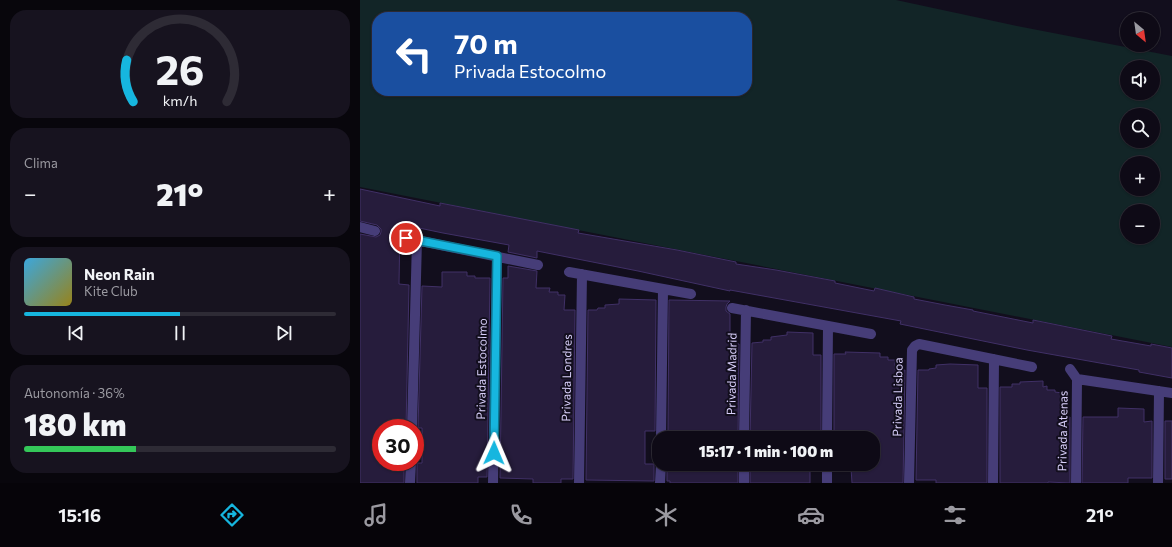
<!DOCTYPE html>
<html lang="es">
<head>
<meta charset="utf-8">
<style>
	body { margin:0; font-family:Commissioner,sans-serif; background:#17131f; color:#f1f3f6; height:100vh; display:flex; flex-direction:column; font-size:15px; white-space:nowrap }
	* { box-sizing:border-box; margin:0 }
	p { font-size:13px; color:#9b9aa1 }
	.icon { flex:none; width:22px; height:22px; fill:none; stroke:currentColor; stroke-width:2; stroke-linecap:round; stroke-linejoin:round }
	.map { position:relative; flex:1; overflow:hidden }
	.side { display:flex; flex-direction:column; gap:10px; padding:10px; background:#08060c; width:360px }
	.side>* { flex:none }
	.guide { position:absolute; left:12px; top:12px; width:380px; height:84px; border-radius:16px; box-shadow:0 1px 3px #0004,0 0 0 1px #2e2b35; background:#1a4fa0; color:#fff; overflow:hidden }
	.needle { width:26px; rotate:151deg }
	.buttons { position:absolute; left:760px; top:12px; display:grid; gap:8px }
	.buttons a { display:grid; place-items:center; width:40px; height:40px; border-radius:50%; background:#0e0a16; box-shadow:0 1px 3px #0004,0 0 0 1px #2e2b35; font-size:20px }
	.speed { position:absolute; left:12px; top:419px; display:flex; gap:8px; font-size:20px; font-weight:700; text-align:center }
	.speed>* { display:grid; place-content:center; width:52px; height:52px; border-radius:50%; background:#0e0a16; box-shadow:0 1px 3px #0004,0 0 0 1px #2e2b35; line-height:1 }
	.speed .limit { border:6px solid #d22; background:#fff; color:#111 }
	.pin { position:absolute; display:grid; place-items:center; width:34px; height:34px; color:#fff; margin:-17px; border:2px solid #fff; border-radius:50%; box-shadow:0 1px 4px #0007 }
	.me { position:absolute; width:44px; margin:-22px; rotate:1deg; stroke-linejoin:round; filter:drop-shadow(0 0 3px #0008) }
	.turn { display:flex; align-items:center; gap:14px; height:84px; padding:0 16px; font-size:18px }
	.turn .icon { width:52px; height:52px; stroke-width:2.5 }
	.turn b { display:block; font-size:28px; line-height:34px }
	.big { font-size:30px; font-weight:800; line-height:1.1 }
	.side .card { flex:1; display:flex; flex-direction:column; justify-content:center; gap:6px; min-width:0; padding:0 14px; border-radius:16px; background:#17131f }
	.side .dial { align-items:center; gap:0 }
	.dial svg { height:104px; overflow:visible; fill:none; stroke:#2e2b35; stroke-width:7; stroke-linecap:round; text-anchor:middle }
	.dial text { fill:#f1f3f6; stroke:none }
	.song { display:flex; align-items:center; gap:12px }
	.cover { width:48px; height:48px; border-radius:6px; background:linear-gradient(135deg,hsl(200 70% 55%),hsl(50 70% 35%)) }
	.played { height:4px; border-radius:2px; background:linear-gradient(90deg,#16b6df 50%,#2e2b35 50%) }
	.keys { display:flex; justify-content:space-around; direction:ltr }
	.heat { display:flex; justify-content:space-between; align-items:center; font-size:22px; direction:ltr }
	.charge { height:6px; border-radius:3px; background:linear-gradient(90deg,#34c759 36%,#2e2b35 0) }
	.trip { position:absolute; left:292px; top:431px; width:228px; height:40px; border-radius:16px; background:#0e0a16; box-shadow:0 1px 3px #0004,0 0 0 1px #2e2b35; font-weight:800; line-height:40px; text-align:center }
	.dock { display:flex; height:64px; justify-content:space-around; align-items:center; background:#060409; color:#9b9aa1 }
	.dock .icon { width:28px; height:28px }
	.dock .on { color:#16b6df }
	.dock b { font-size:18px; color:#f1f3f6 }
	main { display:flex; flex:1; min-height:0 }
	.map>svg:first-child { display:block }
	.green { fill:#122527; fill-rule:evenodd }
	.building { fill:#261c3c; stroke:#403066 }
	.lines { fill:none; stroke-linecap:round; stroke-linejoin:round }
	.minor { stroke:#463d78; stroke-width:10 }
	.route-casing { stroke:#0e7691; stroke-width:10 }
	.route { stroke:#16b6df; stroke-width:7 }
	.labels { text-anchor:middle; stroke-width:4; stroke-linejoin:round; paint-order:stroke }
	.street-label { font-size:12px; fill:#d8cffa; stroke:#120e1d }
</style>
</head>
<body>
<main>
<section class="side">
<div class="card dial"><svg viewBox="0 0 100 80">
<path d="M14 69A42 42 0 1 1 86 69"/>
<path d="M14 69A42 42 0 0 1 9 37" stroke="#16b6df"/>
<text x="50" y="56" font-size="32" font-weight="700">26</text>
<text x="50" y="72" font-size="11">km/h</text>
</svg></div>
<div class="card"><p>Clima</p>
<div class="heat"><a>−</a><b class="big">21°</b><a>+</a></div>
</div>
<div class="card">
<div class="song"><i class="cover"></i><div><b>Neon Rain</b><p>Kite Club</p></div></div>
<div class="played"></div>
<div class="keys"><svg class="icon" aria-label="previous" viewBox="0 0 24 24"><path d="M18 5L8 12l10 7zM5 5v14"/></svg><svg class="icon" aria-label="pause" viewBox="0 0 24 24"><path d="M8 5v14M16 5v14"/></svg><svg class="icon" aria-label="next" viewBox="0 0 24 24"><path d="M6 5l10 7-10 7zM19 5v14"/></svg></div>
</div>
<div class="card"><p>Autonomía · 36%</p><b class="big">180 km</b><div class="charge"></div></div>
</section>
<div class="map">
<svg width="812" height="483" viewBox="0 0 812 483">
	<rect width="100%" height="100%" fill="#120e1d"/>
	<!-- green -->
	<path class="green" d="M0 0H536L657 26 812 56V347L0 187ZM17 17H387V91H17ZM767 67H793V93H767ZM767 115H793V141H767ZM767 163H793V189H767ZM767 211H793V237H767Z"/>
	<!-- building -->
	<path class="building" d="M0 189 80 206V203L219 230 218 233 317 250 376 262V264L416 270 475 281V283L514 291 515 288 554 297V299L585 305 613 310V311L673 323V320L752 336 751 339 791 346V344L812 348V378L779 372V370L667 350 540 324 541 321 370 290V291L278 271 177 251V258L148 252 149 245 83 233 40 224 39 284 49 285 46 428H21V462L44 463V483H0V234L16 237 20 235 21 232V229L17 225 0 221Z
		M148 266 177 271 176 288H190L189 292H198V295H205L204 310H215L213 479H201V483H173V479L140 478 143 278H148Z
		M82 272H107V276H115V278H130L127 477H118V483H57V463H62V428H58L62 286 82 287Z
		M259 299 296 300 295 431H285V464H294V481L226 480 228 310H237L238 308H245V305L259 304Z
		M309 300 370 301 367 304 366 307V311L370 314V344H379L378 438H326V431H308Z
		M427 332 453 333V355H461V432H423V438H390L392 343 403 342V340H411V337L427 335Z
		M485 352 520 353V357H528V360H535V370H545L543 483H492L491 468 507 469V464H513V438H477V432H474V354H486Z
		M590 364 618 365V388H627V483H576V480H556L558 370H569V369L576 368V365Z
		M683 381V387L687 386V390H695V392L702 393V417H710V483L688 482V483H640V387H652V384H660V382Z
		M758 408 784 409V422L792 421V478H768V483H722L723 417H758Z
		M805 421H812V479H805Z
		M307 464H360L361 468H378V483H310V481H307Z
		M394 464 450 465V483H390V469H393Z"/>
	<g class="lines">
		<!-- minor -->
		<path class="minor" d="M0 227 15 231
			M46 238 178 265
			M209 272 331 294
			M372 308 511 334
			M710 369 717 379 812 393
			M52 428 57 240
			M301 438 303 290
			M384 438 386 310
			M467 438 468 326
			M50 483 51 462
			M133 483 137 256
			M219 483 222 274
			M300 483 301 464
			M384 483V464
			M467 483V464
			M549 483 552 350 555 346 559 344 672 367
			M633 483 634 359
			M716 483 717 379
			M798 483 799 391"/>
	</g>
	<g class="lines">
		<defs>
			<path id="route" d="M46 238 137 256 134 453"/>
		</defs>
		<!-- route casing -->
		<use href="#route" class="route-casing"/>
		<!-- route -->
		<use href="#route" class="route"/>
	</g>
	<g class="labels">
		<!-- street labels -->
		<g class="street-label">
			<text transform="translate(122 369) rotate(-89)" y="4">Privada Estocolmo</text>
			<text transform="translate(372 374) rotate(-89)" y="4">Privada Madrid</text>
			<text transform="translate(207 378) rotate(-89)" y="4">Privada Londres</text>
			<text transform="translate(538 397) rotate(-89)" y="4">Privada Lisboa</text>
			<text transform="translate(703 431) rotate(-89)" y="4">Privada Atenas</text>
		</g>
	</g>
</svg>
<div class="buttons">
<a><svg class="needle" viewBox="-14 -14 28 28"><path d="M0-13l5 13h-10z" fill="#e53935"/><path d="M0 13l5-13h-10z" fill="#9b9aa1"/></svg></a>
<a><svg class="icon" aria-label="sound" viewBox="0 0 24 24"><path d="M4 9h4l5-4v14l-5-4H4zM17 9q2 3 0 6"/></svg></a>
<a><svg class="icon" aria-label="search" viewBox="0 0 24 24"><circle cx="10" cy="10" r="6"/><path d="M15 15l6 6"/></svg></a>
<a>+</a>
<a>−</a>
</div>
<div class="speed"><div class="limit">30</div></div>
<div class="pin" style="left:46px;top:238px;background:#d93025"><svg class="icon" aria-label="arrive" viewBox="0 0 24 24"><path d="M6 21V4h12l-3 4 3 4H6"/></svg></div>
<svg class="me" style="left:134px;top:453px" viewBox="-20 -20 40 40"><path d="M0-17L14 15 0 8-14 15z" fill="#16b6df" stroke="#fff" stroke-width="4"/></svg>
<div class="trip">15:17 · 1 min · 100 m</div>
<div class="guide">
<div class="turn"><svg class="icon" aria-label="left" viewBox="0 0 24 24"><path d="M17 20v-9H6M10 6l-5 5 5 5"/></svg><div><b>70 m</b>Privada Estocolmo</div></div>
</div>
</div>
</main>
<nav class="dock">
<b>15:16</b>
<svg class="icon on" aria-label="directions" viewBox="0 0 24 24"><path d="M12 3l9 9-9 9-9-9zM9 14v-3h6M13 9l2 2-2 2"/></svg>
<svg class="icon" aria-label="music" viewBox="0 0 24 24"><path d="M9 18V5l10-2v13"/><circle cx="6" cy="18" r="3"/><circle cx="16" cy="16" r="3"/></svg>
<svg class="icon" aria-label="phone" viewBox="0 0 24 24"><path d="M5 4h4l2 5-3 2q2 4 5 5l2-3 5 2v4C11 20 4 13 5 4z"/></svg>
<svg class="icon" aria-label="climate" viewBox="0 0 24 24"><path d="M12 3v18M4 7l16 10M4 17L20 7"/></svg>
<svg class="icon" aria-label="car" viewBox="0 0 24 24"><path d="M5 17H2v-5l4-1 3-4h7l3 4 3 1v5h-3M9 17h6M6 11h13"/><circle cx="7" cy="17" r="2"/><circle cx="17" cy="17" r="2"/></svg>
<svg class="icon" aria-label="filters" viewBox="0 0 24 24"><path d="M4 7h16M4 17h16"/><circle cx="9" cy="7" r="2"/><circle cx="15" cy="17" r="2"/></svg>
<b>21°</b>
</nav>
</body>
</html>
